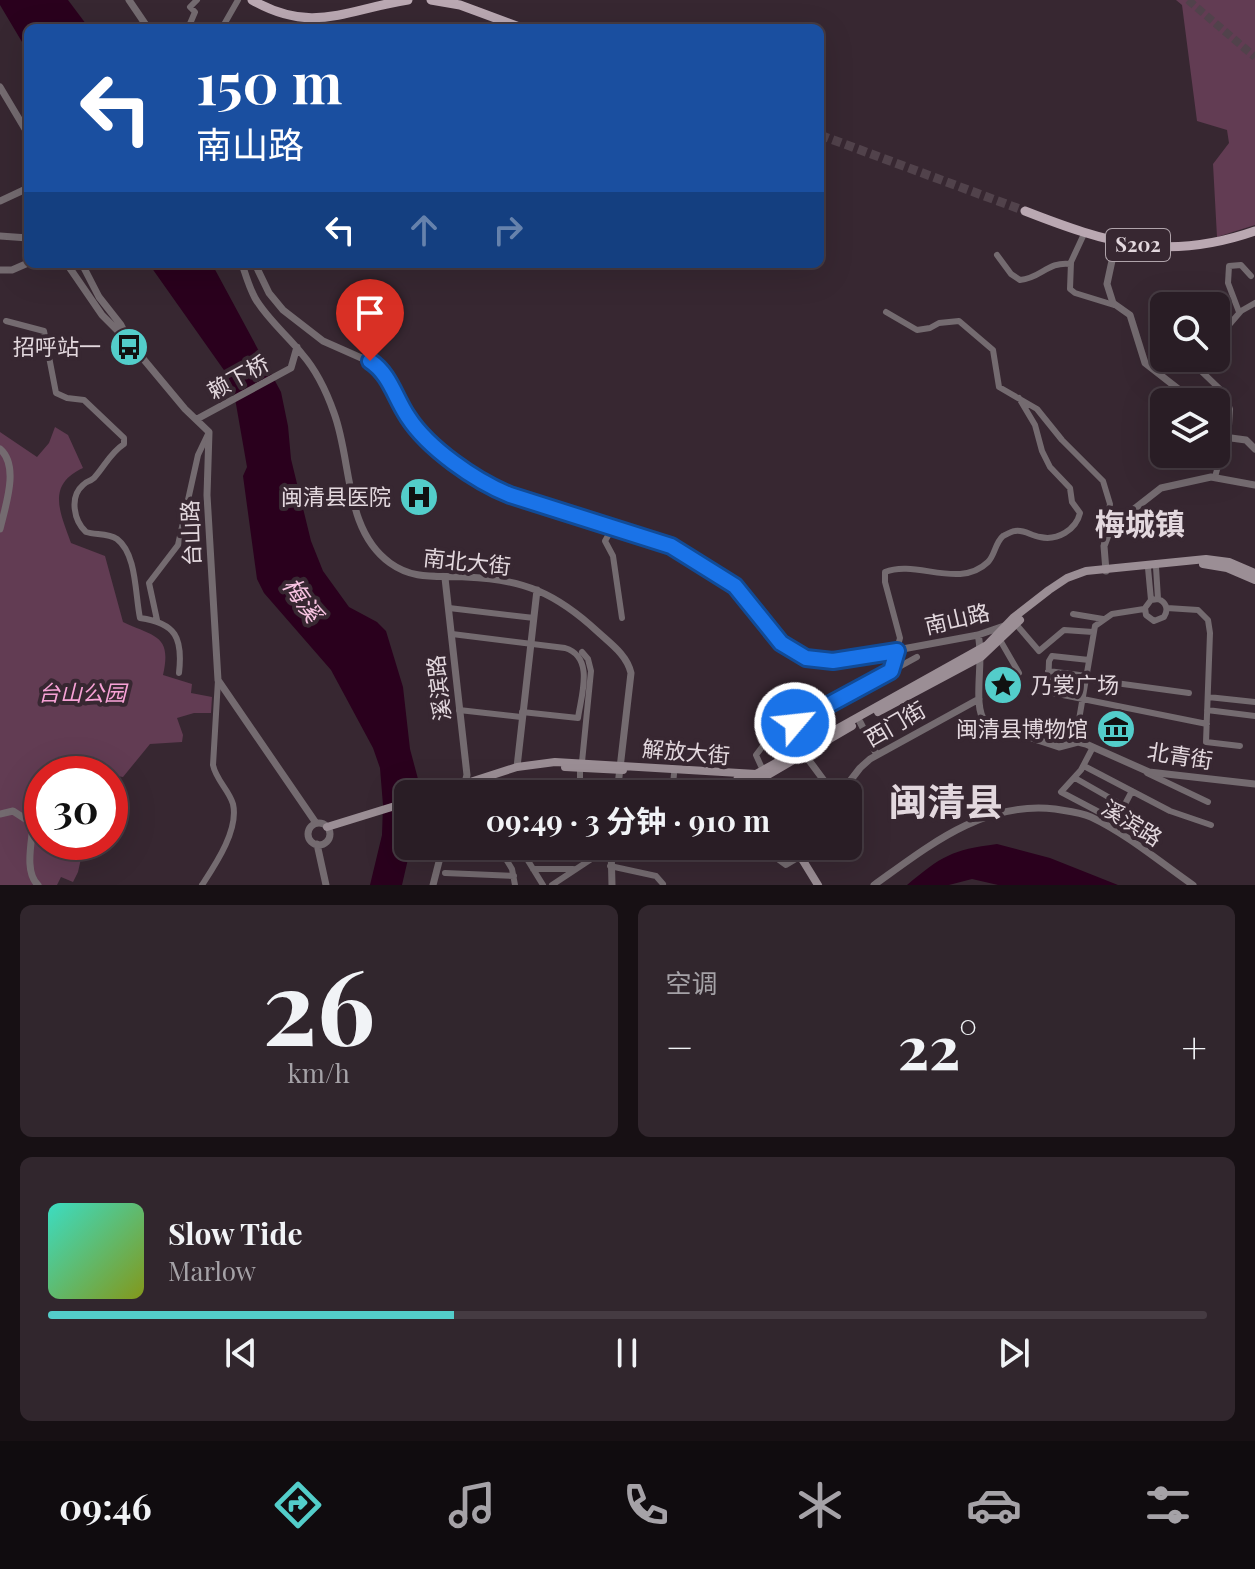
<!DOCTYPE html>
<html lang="zh">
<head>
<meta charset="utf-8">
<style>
	body { margin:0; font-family:"Playfair Display","Noto Sans SC",serif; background:#31262d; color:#f1f3f6; height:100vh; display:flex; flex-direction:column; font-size:30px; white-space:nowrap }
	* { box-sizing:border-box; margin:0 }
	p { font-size:26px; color:#a5a2a7 }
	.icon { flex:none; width:44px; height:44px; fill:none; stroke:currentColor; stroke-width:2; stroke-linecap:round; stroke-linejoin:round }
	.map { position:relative; height:885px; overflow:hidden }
	.panel { display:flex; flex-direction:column; gap:20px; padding:20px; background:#171014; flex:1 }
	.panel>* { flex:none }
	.hud { position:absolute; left:24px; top:24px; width:800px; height:244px; border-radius:12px; box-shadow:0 8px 32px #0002,0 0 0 2px #453b42; background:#1a4fa0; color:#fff; overflow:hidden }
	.buttons { position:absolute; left:1150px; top:292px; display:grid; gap:16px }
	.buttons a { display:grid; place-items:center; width:80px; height:80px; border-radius:12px; background:#291d25; box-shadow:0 8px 32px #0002,0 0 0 2px #453b42; font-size:40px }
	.speed { position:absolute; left:24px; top:756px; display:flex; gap:16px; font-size:40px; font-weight:700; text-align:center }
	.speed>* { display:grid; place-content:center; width:104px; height:104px; border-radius:50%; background:#291d25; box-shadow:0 8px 32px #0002,0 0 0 2px #453b42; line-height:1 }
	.speed .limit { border:12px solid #d22; background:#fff; color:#111 }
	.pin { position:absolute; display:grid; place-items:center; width:68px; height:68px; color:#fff; margin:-82px -34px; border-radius:50% 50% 50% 0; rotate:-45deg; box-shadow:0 0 8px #0007 }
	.pin .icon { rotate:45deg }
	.me { position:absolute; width:88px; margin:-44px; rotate:62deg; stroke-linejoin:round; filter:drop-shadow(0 0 6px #0008) }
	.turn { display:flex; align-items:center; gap:28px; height:168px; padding:0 40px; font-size:36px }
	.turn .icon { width:104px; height:104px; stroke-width:2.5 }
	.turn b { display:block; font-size:56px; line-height:68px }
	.lanes { display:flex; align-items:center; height:76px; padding:0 40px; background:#0003; justify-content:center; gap:40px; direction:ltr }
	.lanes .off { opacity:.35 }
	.big { font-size:60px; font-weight:700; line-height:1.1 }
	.panel .tile { flex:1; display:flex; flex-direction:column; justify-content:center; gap:12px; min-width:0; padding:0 28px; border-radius:12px; background:#31262d }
	.panel .dial { align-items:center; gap:0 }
	.dial b { font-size:104px; line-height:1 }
	.song { display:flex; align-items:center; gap:24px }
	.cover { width:96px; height:96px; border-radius:12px; background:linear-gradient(135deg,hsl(170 70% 55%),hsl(70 70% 35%)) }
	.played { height:8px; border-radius:4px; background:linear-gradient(90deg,#53cdca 35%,#453b42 35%) }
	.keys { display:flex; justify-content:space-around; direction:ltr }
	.heat { display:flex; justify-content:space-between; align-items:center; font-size:44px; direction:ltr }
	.panel .tiles { flex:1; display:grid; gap:20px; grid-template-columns:1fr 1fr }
	.tile:last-child { grid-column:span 2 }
	.trip { position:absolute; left:394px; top:780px; width:468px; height:80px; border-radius:12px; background:#291d25; box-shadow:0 8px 32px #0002,0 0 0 2px #453b42; font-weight:700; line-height:80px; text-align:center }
	.tabs { display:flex; height:128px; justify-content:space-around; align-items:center; background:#100c0f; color:#a5a2a7 }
	.tabs .icon { width:56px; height:56px }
	.tabs .current { color:#53cdca }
	.tabs b { font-size:36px; color:#f1f3f6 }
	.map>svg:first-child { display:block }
	.green { fill:#623c53 }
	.water { fill:#2a001d }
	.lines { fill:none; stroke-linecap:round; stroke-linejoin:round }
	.secondary-tunnel { stroke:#51424b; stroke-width:8; stroke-dasharray:8 4; stroke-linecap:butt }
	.primary-tunnel { stroke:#51424b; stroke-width:9; stroke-dasharray:9 4.5; stroke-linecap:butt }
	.minor { stroke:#746b70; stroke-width:6 }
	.tertiary { stroke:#746b70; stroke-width:7 }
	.secondary { stroke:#9b8e95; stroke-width:8 }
	.primary { stroke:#baa8b2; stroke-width:9 }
	.route-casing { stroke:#114b97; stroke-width:20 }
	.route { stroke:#1a73e8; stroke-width:14 }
	.labels { text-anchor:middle; stroke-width:8; stroke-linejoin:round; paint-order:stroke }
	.shield { fill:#372731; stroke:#afa3aa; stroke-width:2 }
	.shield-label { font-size:20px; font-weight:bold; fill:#e3d8de }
	.poi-label { font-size:22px; fill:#e3d8de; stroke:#372731; text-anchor:end }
	.street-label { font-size:22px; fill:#e3d8de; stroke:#372731 }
	.park-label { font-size:22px; font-style:italic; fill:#f7a2d6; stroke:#372731 }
	.water-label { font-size:24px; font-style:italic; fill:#f8c4e2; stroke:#372731 }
	.district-label { font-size:30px; font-weight:bold; fill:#e3d8de; stroke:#372731 }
	.town-label { font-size:38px; font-weight:bold; fill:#e3d8de; stroke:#372731 }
</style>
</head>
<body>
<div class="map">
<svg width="1255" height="885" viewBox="0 0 1255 885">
	<rect width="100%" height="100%" fill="#372731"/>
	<!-- green -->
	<path class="green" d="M1176 0H1255V225L1217 237 1213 164 1229 143 1227 130 1197 121 1182 5Z
		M55 427 68 435 83 468C46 485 60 512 71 543L105 556 123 622C155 637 172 635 163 675L192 684 191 693 212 697 211 713H194L177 718 183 735 182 742 150 744 123 777 111 775 110 777V774H42V842H77L84 845 78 872 73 882 61 877 57 885H0V432L37 457 49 443Z"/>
	<!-- water -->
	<path class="water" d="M0 0H68L89 28H28V52L0 5Z
		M149 264H212L281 392 288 426 291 459 311 541 323 571 349 607 377 622 386 631 403 687 410 749 422 794H408V846H411L402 885H370L382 835 383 805 380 768 373 748 331 670 264 593 257 579 243 476 247 467 233 387 226 373Z
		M997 844 1050 858 1118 885H998L972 879 949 885H907C942 856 951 850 997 844Z"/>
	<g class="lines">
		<!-- secondary-tunnel -->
		<path class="secondary-tunnel" d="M1188 0 1255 57"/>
		<!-- primary-tunnel -->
		<path class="primary-tunnel" d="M820 135 1025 211"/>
		<!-- minor -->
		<path class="minor" d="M193 28 189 26 195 12 190 7 197 0
			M222 28 238 0
			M1084 234 1071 262 1070 289 1075 293 1114 305
			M997 255 1011 274 1020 280C1042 278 1047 261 1071 264
			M886 312 917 330 930 328 939 323 959 321 993 350 999 387 1037 409 1062 440 1103 481 1110 504 1104 542
			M1239 312 1228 283 1229 266 1241 265 1251 276
			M6 321 44 331 56 393 67 398 84 400 124 438V444C110 453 105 466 94 478 88 483 89 479 83 485 69 497 74 521 86 532 95 535 108 533 117 539 137 554 135 595 140 618 176 623 183 638 179 673
			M1216 340 1241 311 1255 303
			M1201 358 1198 364 1199 369 1224 393 1230 409 1229 426 1215 477
			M613 527 605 541 613 556 622 618
			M1156 567 1158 599C1166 602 1169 609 1164 617L1154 621 1146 615 1145 608 1151 600 1158 599
			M1148 568 1151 600
			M449 608 534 618
			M1167 608 1198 610 1208 620 1210 633 1206 742 1240 746
			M1073 614 1103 619
			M157 620 149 583 178 545 198 455 209 432
			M1015 623 1039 651 1064 630 1093 632
			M452 634 565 648C595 657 581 696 578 718L522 712
			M1000 640 1019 673
			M1089 660 1052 656 1049 661 1048 689 1053 693 1207 724
			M891 671 900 638 885 582V572C916 559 959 590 988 562 995 555 995 543 1003 536 1005 535 1012 531 1015 531 1024 529 1031 536 1040 537 1057 541 1076 530 1080 513L1072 502 1070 488 1050 467 1042 451 1035 425 1019 398
			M1048 671 1087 676
			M1086 679 1189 693
			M1208 697 1255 702
			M459 710 521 717
			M1207 710 1255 716
			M1075 743 1095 626 1112 614 1144 609
			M1093 747 1081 770 1061 792 1116 821 1132 791
			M582 762 591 671 588 659 582 652
			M761 766 756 755 769 738 917 657
			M1084 766 1170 811 1211 825
			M1147 773 1208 802
			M1075 778 1124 806
			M516 794V784
			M580 794V767
			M672 794 674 774
			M498 846 512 869 515 885
			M519 846 543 885
			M760 846 786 865 801 856
			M523 852H572
			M451 855 507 859
			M610 866 656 876 663 884
			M533 869H573
			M445 873 514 876
			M202 885C215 865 239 830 233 804 229 790 216 780 213 765L218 680
			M552 885 611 846"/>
		<!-- tertiary -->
		<path class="tertiary" d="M129 0 148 28
			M0 87 28 134
			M0 201 28 188
			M0 236 28 238
			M1116 242 1107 284 1113 303 1130 315 1145 363 1195 402
			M67 264 102 315 130 343 185 409 209 432 207 495 218 680 316 823
			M82 264 99 297 121 325 129 341
			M242 264C246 276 249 287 255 298 267 319 287 335 302 354 316 370 327 393 334 413 352 461 344 530 390 563 415 581 438 575 466 577 523 579 556 593 598 632 611 644 627 655 631 673L617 794
			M255 264 269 293 283 310 323 341 375 364 384 374 404 411 421 435 479 480 510 495 671 546 735 586 776 637 790 650 816 661H838L978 635 1004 626
			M0 270H12L28 263
			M197 419 291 368 297 347
			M1216 436 1246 440 1255 449
			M0 449C20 466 5 507 0 529
			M1106 571 1104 546 1111 527 1161 488 1211 477 1255 485
			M445 578 467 775 462 794
			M978 635C985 659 971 707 986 723L1059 747 1078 742 1086 744 1149 772 1255 784
			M860 722 877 755
			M805 755 834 794
			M517 767 537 590
			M840 794 860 768 870 759 979 699
			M0 814 13 811 33 824C32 842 24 872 38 885
			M308 834a11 11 0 1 1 22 0a11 11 0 1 1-22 0Z
			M317 844 326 885
			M611 846 612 885
			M433 885 443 846
			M874 885C930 845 983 801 1055 809 1067 811 1080 812 1091 817 1127 834 1160 862 1193 885"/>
		<!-- secondary -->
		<path class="secondary" d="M1203 564 1227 568 1255 580
			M878 712 981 657 1020 620
			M565 767 623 770
			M753 777 760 794
			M737 780 761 779 852 726
			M433 794 517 767 555 762 756 774 987 645 1013 618 1049 590 1067 578 1086 571 1206 559 1229 562 1255 573
			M327 827 408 802
			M794 846 818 885"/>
		<!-- primary -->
		<path class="primary" d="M252 0C313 35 347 9 408 0
			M431 0 460 5 522 28
			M1025 211C1107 243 1167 262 1255 231"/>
	</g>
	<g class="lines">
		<defs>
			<path id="route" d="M370 361C390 374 395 398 408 417 428 448 475 481 510 495L671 546 735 586 781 643 806 658 833 661 897 651 891 671 795 723"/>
		</defs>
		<!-- route casing -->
		<use href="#route" class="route-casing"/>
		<!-- route -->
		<use href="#route" class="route"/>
	</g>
	<!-- icons -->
	<defs>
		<symbol id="bus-disc" viewBox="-11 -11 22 22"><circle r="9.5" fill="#53cdca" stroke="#372731"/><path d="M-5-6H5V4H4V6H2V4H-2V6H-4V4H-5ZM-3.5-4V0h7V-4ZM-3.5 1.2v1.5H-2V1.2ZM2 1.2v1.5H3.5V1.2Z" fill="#111"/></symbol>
		<symbol id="hospital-disc" viewBox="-11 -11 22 22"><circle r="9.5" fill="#53cdca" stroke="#372731"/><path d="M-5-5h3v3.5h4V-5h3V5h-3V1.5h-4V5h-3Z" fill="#111"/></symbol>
		<symbol id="sight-disc" viewBox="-11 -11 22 22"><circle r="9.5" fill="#53cdca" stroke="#372731"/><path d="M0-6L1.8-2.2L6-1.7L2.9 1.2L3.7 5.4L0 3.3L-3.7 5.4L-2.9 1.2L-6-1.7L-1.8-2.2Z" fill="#111"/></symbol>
		<symbol id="museum-disc" viewBox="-11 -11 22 22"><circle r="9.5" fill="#53cdca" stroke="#372731"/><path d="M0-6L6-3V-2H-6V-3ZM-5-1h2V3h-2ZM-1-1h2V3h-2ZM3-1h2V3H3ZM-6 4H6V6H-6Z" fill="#111"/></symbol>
	</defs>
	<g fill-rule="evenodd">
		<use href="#bus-disc" x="107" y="325" width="44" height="44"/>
		<use href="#hospital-disc" x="397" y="475" width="44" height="44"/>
		<use href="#sight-disc" x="981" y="663" width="44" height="44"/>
		<use href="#museum-disc" x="1094" y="707" width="44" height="44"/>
	</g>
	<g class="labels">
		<!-- shield labels -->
		<rect class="shield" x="1106" y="229" width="64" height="32" rx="6"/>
		<g class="shield-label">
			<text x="1138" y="252">S202</text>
		</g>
		<!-- poi labels -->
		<g class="poi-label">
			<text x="101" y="355">招呼站一</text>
			<text x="391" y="505">闽清县医院</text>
			<text x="1031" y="693" text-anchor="start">乃裳广场</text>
			<text x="1088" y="737">闽清县博物馆</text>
		</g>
		<!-- street labels -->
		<g class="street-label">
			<text transform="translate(238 377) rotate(-29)" y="8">赖下桥</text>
			<text transform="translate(191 533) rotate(-92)" y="8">台山路</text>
			<text transform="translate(467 562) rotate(6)" y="8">南北大街</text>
			<text transform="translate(957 619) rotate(-13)" y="8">南山路</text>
			<text transform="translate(439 688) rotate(-96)" y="8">溪滨路</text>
			<text transform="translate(895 724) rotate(-30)" y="8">西门街</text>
			<text transform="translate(686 752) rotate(5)" y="8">解放大街</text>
			<text transform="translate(1180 756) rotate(9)" y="8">北青街</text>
			<text transform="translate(1132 823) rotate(32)" y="8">溪滨路</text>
		</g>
		<!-- park labels -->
		<g class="park-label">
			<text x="82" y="701">台山公园</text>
		</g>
		<!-- water labels -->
		<g class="water-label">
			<text transform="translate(302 600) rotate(55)" y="8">梅溪</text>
		</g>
		<!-- district labels -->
		<g class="district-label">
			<text x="1140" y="535">梅城镇</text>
		</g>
		<!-- town labels -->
		<g class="town-label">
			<text x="946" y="816">闽清县</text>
		</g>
	</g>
</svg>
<div class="buttons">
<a><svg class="icon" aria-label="search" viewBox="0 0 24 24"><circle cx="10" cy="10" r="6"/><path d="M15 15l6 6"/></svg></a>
<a><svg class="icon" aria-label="layers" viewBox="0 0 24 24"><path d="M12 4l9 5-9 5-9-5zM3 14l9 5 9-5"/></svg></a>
</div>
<div class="speed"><div class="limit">30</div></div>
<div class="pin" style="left:370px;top:361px;background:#d93025"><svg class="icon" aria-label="arrive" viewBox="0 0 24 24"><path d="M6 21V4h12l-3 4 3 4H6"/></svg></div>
<svg class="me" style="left:795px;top:723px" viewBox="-20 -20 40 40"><circle r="17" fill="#1a73e8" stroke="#fff" stroke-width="3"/><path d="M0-11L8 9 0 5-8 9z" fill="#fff"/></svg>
<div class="trip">09:49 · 3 分钟 · 910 m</div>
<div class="hud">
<div class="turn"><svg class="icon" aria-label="left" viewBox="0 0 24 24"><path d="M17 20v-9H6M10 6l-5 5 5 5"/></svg><div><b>150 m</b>南山路</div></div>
<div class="lanes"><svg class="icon" aria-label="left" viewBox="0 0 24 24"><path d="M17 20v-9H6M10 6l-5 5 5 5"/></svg><svg class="icon off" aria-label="ahead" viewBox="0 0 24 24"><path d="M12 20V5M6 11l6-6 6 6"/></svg><svg class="icon off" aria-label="right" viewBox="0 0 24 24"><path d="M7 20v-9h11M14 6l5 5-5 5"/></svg></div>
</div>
</div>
<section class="panel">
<div class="tiles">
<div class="tile dial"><b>26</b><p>km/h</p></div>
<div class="tile"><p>空调</p>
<div class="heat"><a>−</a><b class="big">22°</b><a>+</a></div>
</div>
<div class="tile">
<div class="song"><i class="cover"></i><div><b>Slow Tide</b><p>Marlow</p></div></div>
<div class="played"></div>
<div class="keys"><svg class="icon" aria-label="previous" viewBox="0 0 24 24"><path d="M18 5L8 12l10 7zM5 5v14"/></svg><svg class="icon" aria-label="pause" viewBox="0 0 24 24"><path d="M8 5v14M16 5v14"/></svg><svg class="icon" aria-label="next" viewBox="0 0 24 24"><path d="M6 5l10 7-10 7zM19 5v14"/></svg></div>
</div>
</div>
</section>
<nav class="tabs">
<b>09:46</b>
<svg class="icon current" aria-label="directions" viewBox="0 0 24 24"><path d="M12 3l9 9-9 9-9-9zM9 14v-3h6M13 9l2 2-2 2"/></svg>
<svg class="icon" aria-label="music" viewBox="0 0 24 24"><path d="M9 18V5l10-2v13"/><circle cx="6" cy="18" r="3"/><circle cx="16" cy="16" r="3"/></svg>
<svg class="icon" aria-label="phone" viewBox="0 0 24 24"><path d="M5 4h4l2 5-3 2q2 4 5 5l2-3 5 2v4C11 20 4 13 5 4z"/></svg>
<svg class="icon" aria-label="climate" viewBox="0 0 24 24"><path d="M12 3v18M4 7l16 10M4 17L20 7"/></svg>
<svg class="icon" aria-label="car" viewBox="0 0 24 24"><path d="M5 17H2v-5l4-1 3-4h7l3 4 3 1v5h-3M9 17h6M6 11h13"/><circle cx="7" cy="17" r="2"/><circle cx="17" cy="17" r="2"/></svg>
<svg class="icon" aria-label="filters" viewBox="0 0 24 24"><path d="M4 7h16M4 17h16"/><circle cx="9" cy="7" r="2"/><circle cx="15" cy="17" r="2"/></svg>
</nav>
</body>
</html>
